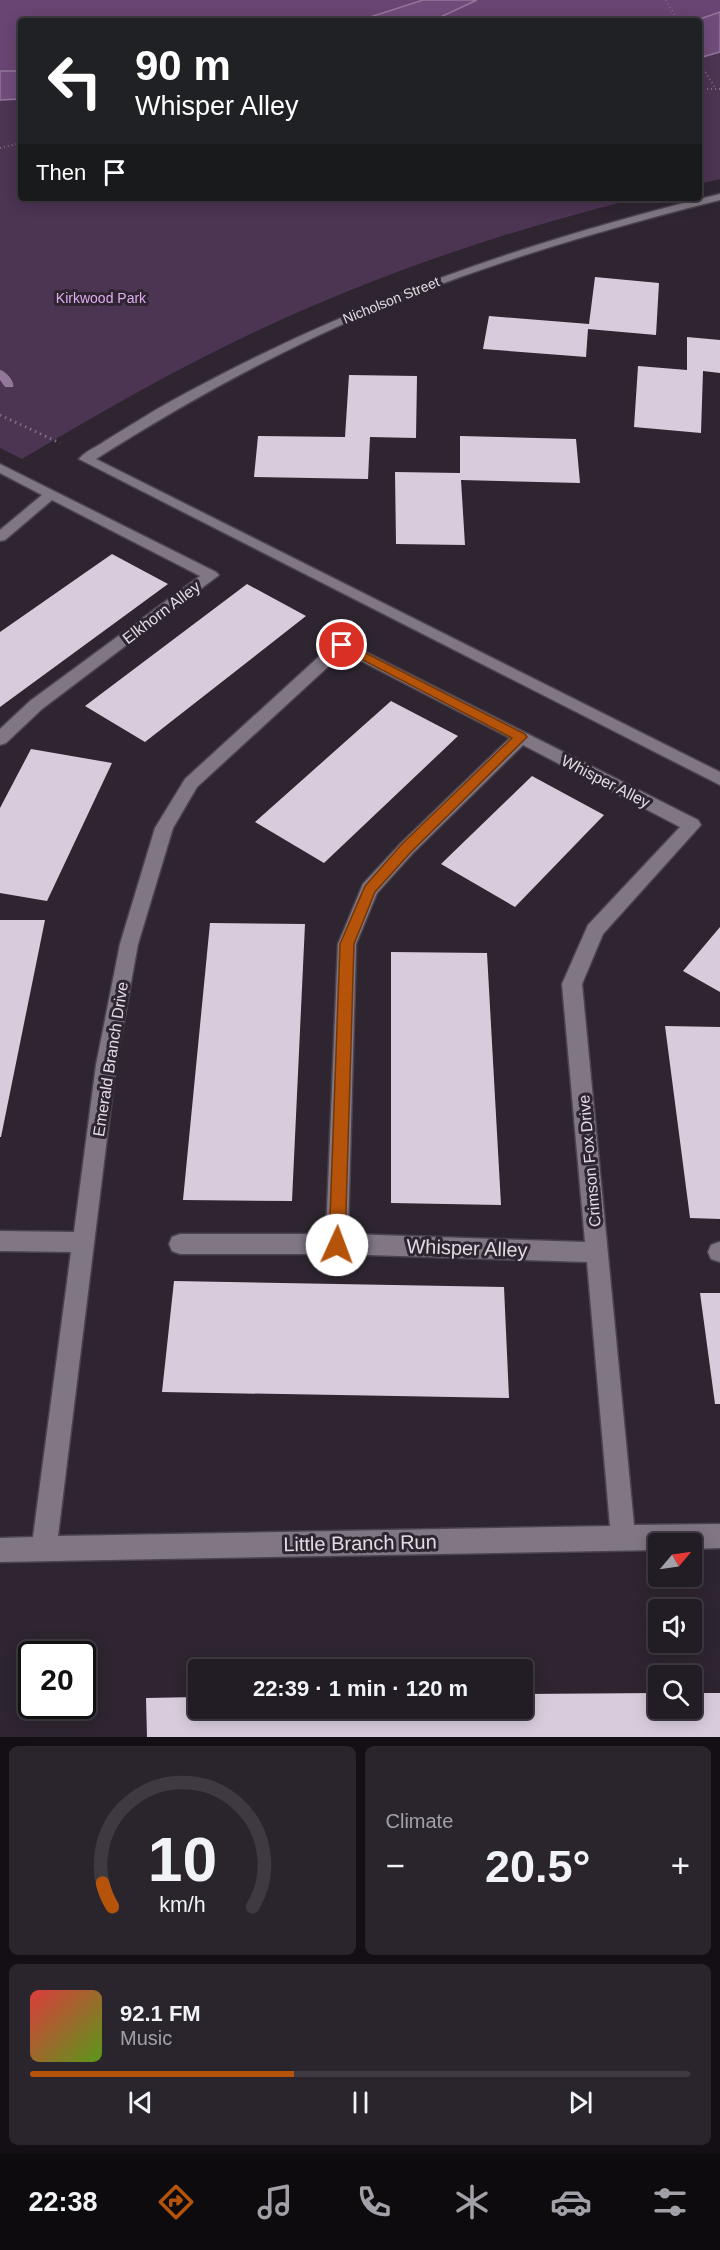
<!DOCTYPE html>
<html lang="en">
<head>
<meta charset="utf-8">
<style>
	body { margin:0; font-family:Helvetica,sans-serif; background:#2a252d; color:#f1f3f6; height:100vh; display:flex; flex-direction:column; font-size:22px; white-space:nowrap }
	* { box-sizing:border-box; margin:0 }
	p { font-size:20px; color:#a2a1a7 }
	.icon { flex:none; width:33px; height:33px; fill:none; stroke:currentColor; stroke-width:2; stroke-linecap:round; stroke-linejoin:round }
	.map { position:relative; height:1737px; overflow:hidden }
	.panel { display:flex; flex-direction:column; gap:9px; padding:9px; background:#130f14; flex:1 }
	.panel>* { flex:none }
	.top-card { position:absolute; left:18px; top:18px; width:684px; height:183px; border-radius:6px; box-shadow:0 3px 15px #0003,0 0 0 2px #3f3a42; background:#202124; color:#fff; overflow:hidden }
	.needle { width:39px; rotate:61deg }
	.tools { position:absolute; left:648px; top:1533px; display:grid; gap:12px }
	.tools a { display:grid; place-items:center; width:54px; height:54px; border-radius:6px; background:#221c25; box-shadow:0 3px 15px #0003,0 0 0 2px #3f3a42; font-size:30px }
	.speed { position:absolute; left:18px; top:1641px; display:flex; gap:12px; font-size:30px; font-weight:700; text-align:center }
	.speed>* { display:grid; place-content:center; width:78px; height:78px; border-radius:50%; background:#221c25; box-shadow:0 3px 15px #0003,0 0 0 2px #3f3a42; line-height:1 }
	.speed .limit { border:3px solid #111; border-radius:9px; background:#fff; color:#111 }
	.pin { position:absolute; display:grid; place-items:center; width:51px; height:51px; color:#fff; margin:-26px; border:3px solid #fff; border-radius:50%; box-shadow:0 2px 6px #0007 }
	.me { position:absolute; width:66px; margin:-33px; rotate:2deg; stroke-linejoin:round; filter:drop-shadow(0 0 4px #0008) }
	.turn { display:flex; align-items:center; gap:21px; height:126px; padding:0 18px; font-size:27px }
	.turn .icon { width:78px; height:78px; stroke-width:2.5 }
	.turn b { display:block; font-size:42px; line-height:51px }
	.then { display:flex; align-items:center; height:57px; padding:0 18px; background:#0003; gap:12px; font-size:22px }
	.big { font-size:45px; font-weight:800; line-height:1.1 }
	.panel .card { flex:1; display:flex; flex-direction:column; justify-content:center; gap:9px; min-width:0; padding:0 21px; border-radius:9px; background:#2a252d }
	.panel .dial { align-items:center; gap:0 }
	.dial svg { height:156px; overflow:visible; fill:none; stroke:#3f3a42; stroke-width:7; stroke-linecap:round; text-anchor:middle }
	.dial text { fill:#f1f3f6; stroke:none }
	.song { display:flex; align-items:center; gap:18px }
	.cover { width:72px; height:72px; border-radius:9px; background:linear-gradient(135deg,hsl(0 70% 55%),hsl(90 70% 35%)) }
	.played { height:6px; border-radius:3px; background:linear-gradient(90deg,#b45309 40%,#3f3a42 40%) }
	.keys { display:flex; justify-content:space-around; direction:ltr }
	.heat { display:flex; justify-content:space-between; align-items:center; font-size:33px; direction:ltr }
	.panel .tiles { flex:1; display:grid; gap:9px; grid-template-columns:1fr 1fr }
	.card:last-child { grid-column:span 2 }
	.trip { position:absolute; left:188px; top:1659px; width:345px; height:60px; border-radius:6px; background:#221c25; box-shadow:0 3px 15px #0003,0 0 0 2px #3f3a42; font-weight:800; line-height:60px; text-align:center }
	.tabs { display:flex; height:96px; justify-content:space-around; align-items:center; background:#0e0b0f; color:#a2a1a7 }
	.tabs .icon { width:42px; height:42px }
	.tabs .active { color:#b45309 }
	.tabs b { font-size:27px; color:#f1f3f6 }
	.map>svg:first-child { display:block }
	.green { fill:#4c3453 }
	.forest { fill:#684572 }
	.water { fill:#704c7a; stroke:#92779a; stroke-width:1.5 }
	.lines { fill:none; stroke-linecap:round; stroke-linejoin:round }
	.stream { fill:#92779a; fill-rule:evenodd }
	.building { fill:#d8ccdc }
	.minor-casing { stroke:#4b434d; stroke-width:3 }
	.path-far1 { stroke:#79717b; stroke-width:2; stroke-dasharray:1 3; stroke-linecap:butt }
	.path { stroke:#79717b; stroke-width:3; stroke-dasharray:1.5 4; stroke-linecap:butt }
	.minor { fill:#807684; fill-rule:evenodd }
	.route { fill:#b45309; stroke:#753606; stroke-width:1.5 }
	.labels { text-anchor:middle; stroke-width:6; stroke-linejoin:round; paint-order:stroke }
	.far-park-label { font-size:14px; fill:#e1abf2; stroke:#2e2531 }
	.far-street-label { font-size:14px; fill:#e1dbe3; stroke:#2e2531 }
	.street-label { font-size:16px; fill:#e1dbe3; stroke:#2e2531 }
	.near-street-label { font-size:20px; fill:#e1dbe3; stroke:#2e2531 }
</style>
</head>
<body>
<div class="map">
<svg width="720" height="1737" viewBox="0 0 720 1737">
	<rect width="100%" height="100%" fill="#2e2531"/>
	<!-- green -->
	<path class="green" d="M0 0H720V179L699 184V21H21V198H639C509 230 383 272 261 329 179 367 100 413 22 459L0 448Z"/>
	<!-- forest -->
	<path class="forest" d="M0 0H423L358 21H21V71H0Z
		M477 0H720V12L694 21H432Z"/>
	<!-- water -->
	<path class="water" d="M423 0H477L432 21H358Z
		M720 12V52L699 58V21H694Z
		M0 71H21V99L0 100Z"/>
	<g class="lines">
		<!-- stream -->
		<path class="stream" d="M0 370C6 371 15 382 13 387H5L0 380Z"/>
	</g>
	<!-- building -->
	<path class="building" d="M595 277 659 283 656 335 588 329 586 357 483 349 489 316 589 324Z
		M687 337 720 340V373L703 371 701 433 634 427 638 366 687 370Z
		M349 375 417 376 416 438 370 437 368 479 254 477 258 436 345 437Z
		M460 436 576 439 580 483 461 480 465 545 396 544 395 472 460 473Z
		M112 554 168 584 0 707V632Z
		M247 584 306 616 145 742 85 706Z
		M391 701 458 736 324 863 255 822Z
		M31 749 112 763 47 901 0 893V808Z
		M532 776 604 815 515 907 441 864Z
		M0 920H45L1 1137H0Z
		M210 923 305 924 292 1201 183 1200Z
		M720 927V992L683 971Z
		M391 952 487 953 501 1205 391 1203Z
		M665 1026 720 1027V1219L690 1218Z
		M174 1281 504 1287 509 1398 162 1392Z
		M700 1293H720V1404H715Z
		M658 1693V1708H692V1693H720V1737H147L146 1698 198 1697V1708H522V1694Z"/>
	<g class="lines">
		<defs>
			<path id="minor" d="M720 194V200C581 235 444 276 315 337 239 373 167 414 96 459L720 772V785L79 459C85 451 97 447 105 441 128 427 151 412 175 399 352 302 524 242 720 194Z
				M0 464 216 572 219 575 42 709 6 743 0 745V729L30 701 200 576 52 500 5 540 0 541V530L42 495 0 473Z
				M342 640 698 820 701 825 603 934 582 984 634 1525 720 1524V1548L692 1549V1544H658V1550L0 1562V1538L33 1537 71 1252 0 1251V1231L74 1232 96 1065 120 944 155 828 185 779 336 641ZM344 652 510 738 401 843 363 884 338 944 326 1234H180L172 1237 169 1244 172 1251 180 1254H337L587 1262 610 1526 58 1536 116 1065 138 944 173 828 197 787ZM523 745 680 827 588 925 562 984 585 1242 348 1234 356 944 377 893 413 853Z
				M719 1242H720V1262L711 1259 708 1252 711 1245Z"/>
		</defs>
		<!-- minor casing -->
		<use href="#minor" class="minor-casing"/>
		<!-- path-far1 -->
		<path class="path-far1" d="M666 0 678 21
			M699 62 716 89
			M699 89H720
			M0 148 21 143"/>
		<!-- path -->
		<path class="path" d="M0 415 60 443"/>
		<!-- minor -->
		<use href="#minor" class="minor"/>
	</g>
	<!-- route -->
	<path class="route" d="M342 641 525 734 527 737 411 852 375 892 354 944 345 1245 343 1250 337 1252 331 1250 329 1245 340 944 365 886 402 844 512 738 338 647 336 645Z"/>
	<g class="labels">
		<!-- far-park labels -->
		<g class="far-park-label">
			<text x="101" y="303">Kirkwood Park</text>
		</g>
		<!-- far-street labels -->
		<g class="far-street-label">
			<text transform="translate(391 300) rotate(-22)" y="5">Nicholson Street</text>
		</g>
		<!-- street labels -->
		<g class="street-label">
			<text transform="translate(161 612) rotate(-37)" y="6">Elkhorn Alley</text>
			<text transform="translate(606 781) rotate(27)" y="6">Whisper Alley</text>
			<text transform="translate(110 1059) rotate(-81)" y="6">Emerald Branch Drive</text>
			<text transform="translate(589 1161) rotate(-95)" y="6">Crimson Fox Drive</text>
		</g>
		<!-- near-street labels -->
		<g class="near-street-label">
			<text transform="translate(467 1248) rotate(2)" y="7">Whisper Alley</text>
			<text transform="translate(360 1543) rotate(-1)" y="7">Little Branch Run</text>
		</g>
	</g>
</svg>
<div class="tools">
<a><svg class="needle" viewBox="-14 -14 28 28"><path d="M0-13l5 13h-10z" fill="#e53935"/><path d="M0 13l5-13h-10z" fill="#a2a1a7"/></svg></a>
<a><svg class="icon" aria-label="sound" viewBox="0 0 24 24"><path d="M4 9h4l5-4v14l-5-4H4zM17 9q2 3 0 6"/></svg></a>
<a><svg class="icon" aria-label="search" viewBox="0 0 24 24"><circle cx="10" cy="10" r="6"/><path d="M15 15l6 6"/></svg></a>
</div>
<div class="speed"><div class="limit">20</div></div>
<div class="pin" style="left:342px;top:645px;background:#d93025"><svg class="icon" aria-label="arrive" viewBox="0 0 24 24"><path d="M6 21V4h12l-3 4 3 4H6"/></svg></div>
<svg class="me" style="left:337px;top:1245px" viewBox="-20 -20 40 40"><circle r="19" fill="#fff"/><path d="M0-13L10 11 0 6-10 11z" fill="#b45309"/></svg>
<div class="trip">22:39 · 1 min · 120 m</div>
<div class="top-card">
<div class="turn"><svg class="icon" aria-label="left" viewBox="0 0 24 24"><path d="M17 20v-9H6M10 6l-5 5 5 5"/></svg><div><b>90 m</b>Whisper Alley</div></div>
<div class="then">Then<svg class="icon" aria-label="arrive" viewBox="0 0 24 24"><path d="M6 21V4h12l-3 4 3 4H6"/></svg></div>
</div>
</div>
<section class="panel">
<div class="tiles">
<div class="card dial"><svg viewBox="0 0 100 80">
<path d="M14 69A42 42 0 1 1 86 69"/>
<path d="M14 69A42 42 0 0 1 9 57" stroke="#b45309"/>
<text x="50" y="56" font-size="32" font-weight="700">10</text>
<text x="50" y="72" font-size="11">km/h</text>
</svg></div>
<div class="card"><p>Climate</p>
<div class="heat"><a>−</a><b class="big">20.5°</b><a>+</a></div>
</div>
<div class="card">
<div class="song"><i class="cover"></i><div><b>92.1 FM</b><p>Music</p></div></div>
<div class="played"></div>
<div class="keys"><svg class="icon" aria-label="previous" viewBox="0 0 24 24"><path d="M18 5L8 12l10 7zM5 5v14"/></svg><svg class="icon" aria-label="pause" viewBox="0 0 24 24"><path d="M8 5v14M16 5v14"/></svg><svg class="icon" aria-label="next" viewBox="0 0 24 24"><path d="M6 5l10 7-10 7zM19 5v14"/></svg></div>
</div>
</div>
</section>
<nav class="tabs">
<b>22:38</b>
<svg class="icon active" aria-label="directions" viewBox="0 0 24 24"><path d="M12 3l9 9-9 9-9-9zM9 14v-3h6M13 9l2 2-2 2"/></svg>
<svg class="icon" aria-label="music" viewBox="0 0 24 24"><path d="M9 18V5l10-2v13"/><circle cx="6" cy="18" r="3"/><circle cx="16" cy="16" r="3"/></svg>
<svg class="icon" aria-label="phone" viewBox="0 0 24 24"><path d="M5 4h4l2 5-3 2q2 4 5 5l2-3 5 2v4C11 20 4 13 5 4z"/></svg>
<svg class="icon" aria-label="climate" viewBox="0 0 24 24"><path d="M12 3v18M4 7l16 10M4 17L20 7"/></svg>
<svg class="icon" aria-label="car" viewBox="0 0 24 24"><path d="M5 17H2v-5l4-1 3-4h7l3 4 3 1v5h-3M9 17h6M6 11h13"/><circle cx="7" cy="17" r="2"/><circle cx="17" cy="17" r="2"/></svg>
<svg class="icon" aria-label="filters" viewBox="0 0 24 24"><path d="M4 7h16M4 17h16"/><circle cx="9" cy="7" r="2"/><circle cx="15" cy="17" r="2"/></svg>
</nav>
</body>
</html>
